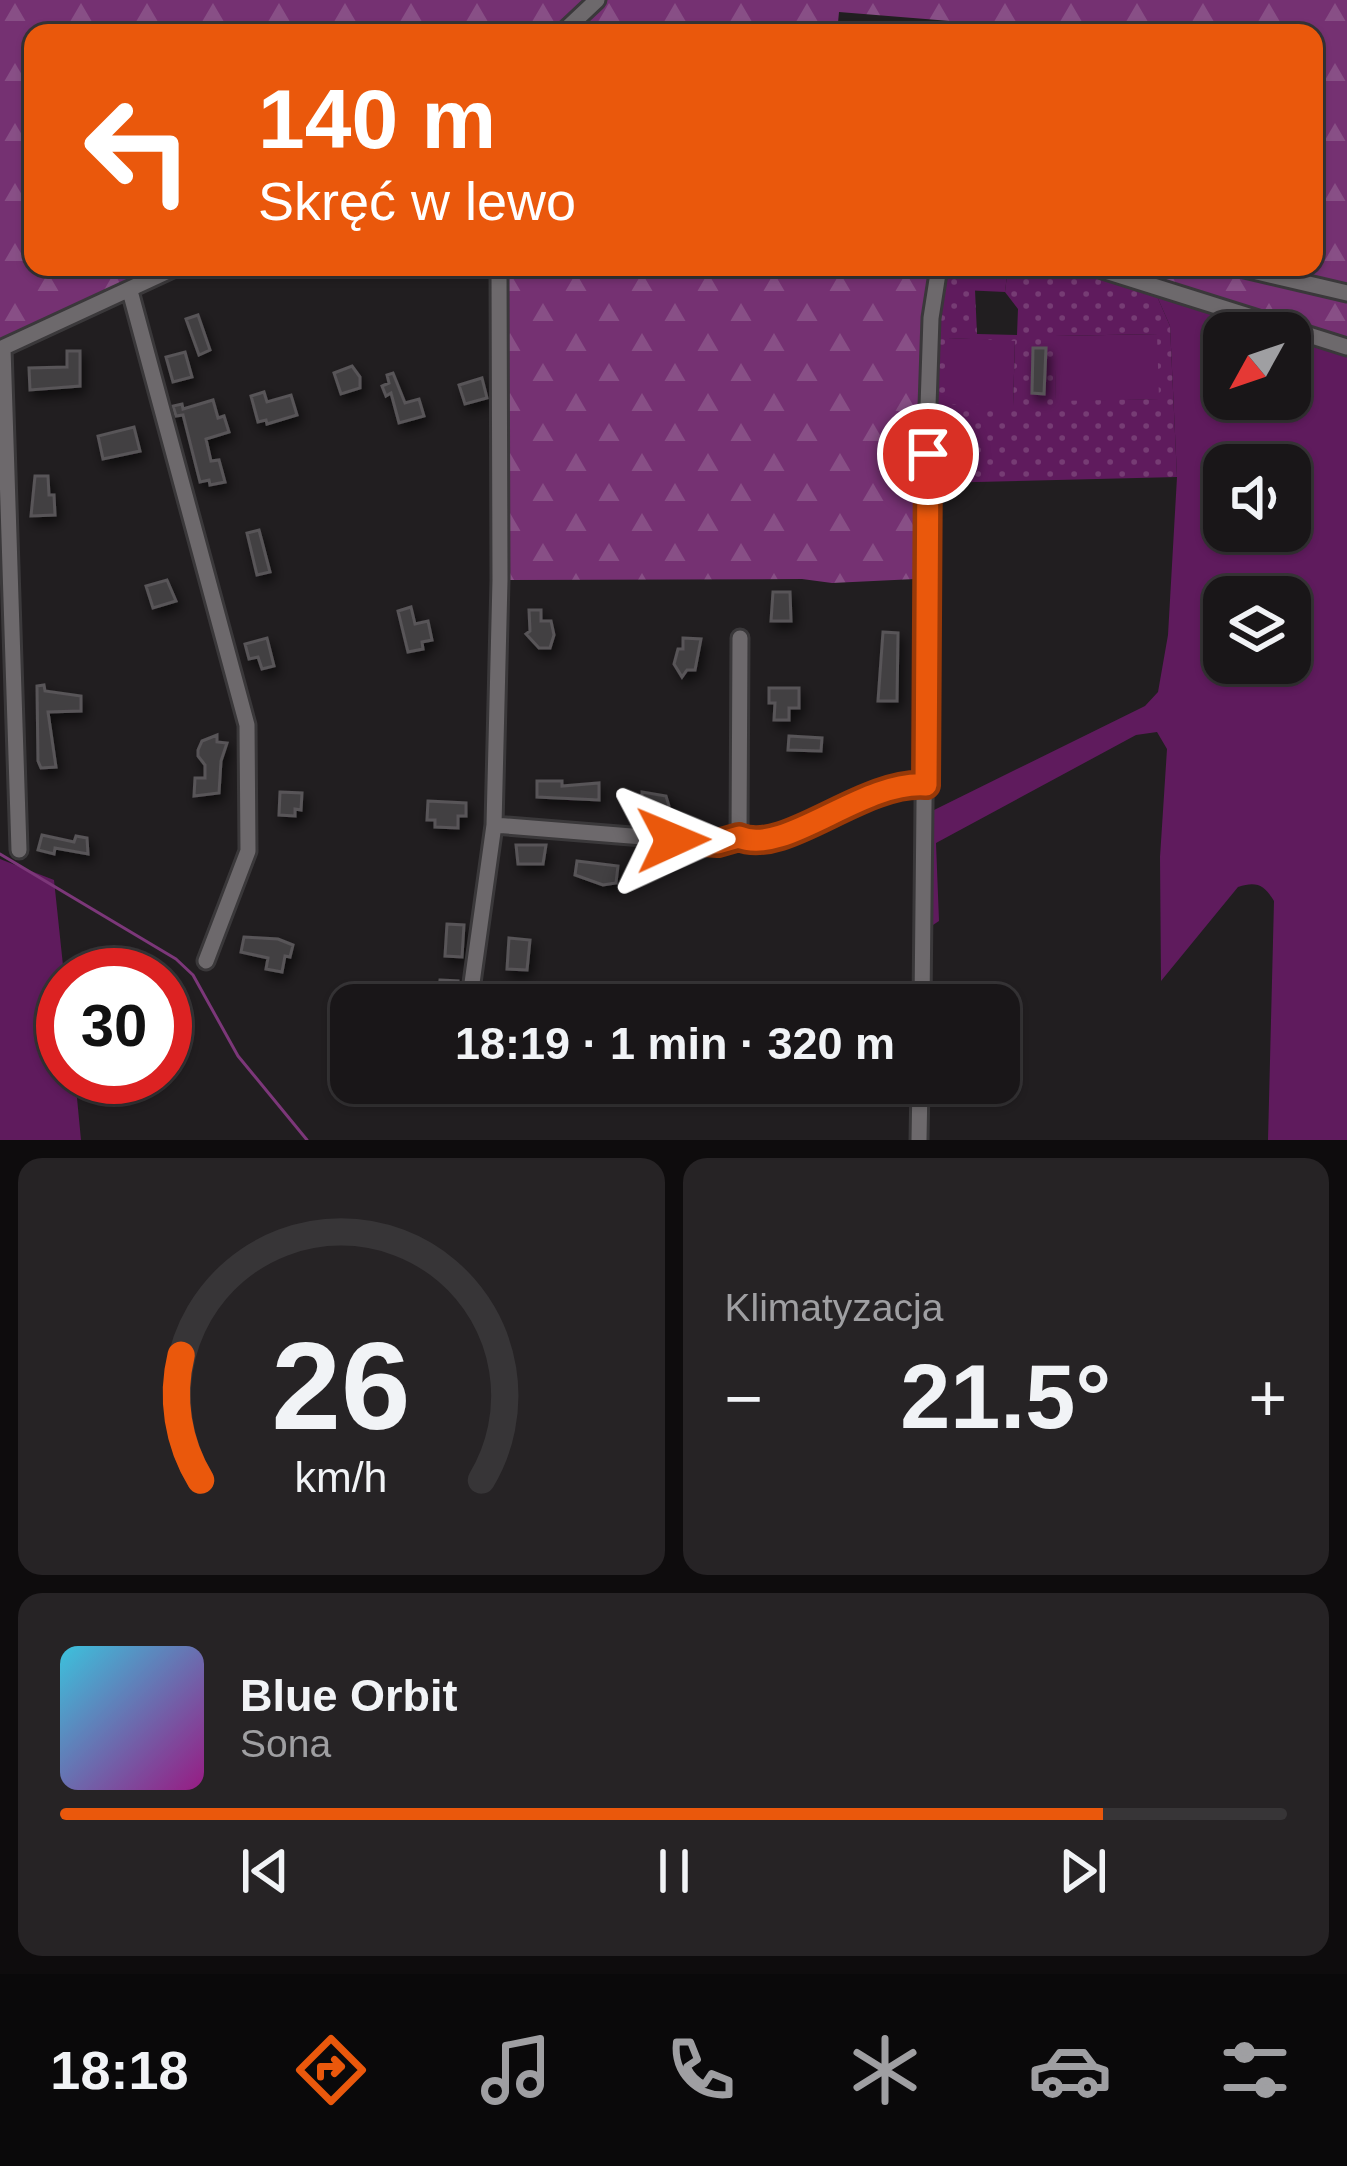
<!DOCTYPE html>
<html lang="pl">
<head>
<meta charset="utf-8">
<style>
	body { margin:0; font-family:Arial,sans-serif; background:#262325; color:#f1f3f6; height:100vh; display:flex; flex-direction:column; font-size:45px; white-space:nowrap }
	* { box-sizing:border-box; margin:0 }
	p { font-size:39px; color:#9f9fa2 }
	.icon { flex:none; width:66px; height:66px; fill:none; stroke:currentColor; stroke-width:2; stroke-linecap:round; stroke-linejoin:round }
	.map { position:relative; height:1140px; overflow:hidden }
	.panel { display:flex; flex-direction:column; gap:18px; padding:18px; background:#0e0c0d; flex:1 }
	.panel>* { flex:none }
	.top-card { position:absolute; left:24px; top:24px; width:1299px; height:252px; border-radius:24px; box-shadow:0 3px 9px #0004,0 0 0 3px #373537; background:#ea580c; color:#fff; overflow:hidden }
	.needle { width:78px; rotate:230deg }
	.controls { position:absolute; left:1203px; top:312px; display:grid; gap:24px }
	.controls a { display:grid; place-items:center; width:108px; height:108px; border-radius:24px; background:#191618; box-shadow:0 3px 9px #0004,0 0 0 3px #373537; font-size:60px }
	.speed { position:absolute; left:36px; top:948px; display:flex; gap:24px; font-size:60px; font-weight:700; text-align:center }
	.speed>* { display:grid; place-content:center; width:156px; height:156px; border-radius:50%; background:#191618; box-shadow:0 3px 9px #0004,0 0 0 3px #373537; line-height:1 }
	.speed .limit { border:18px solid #d22; background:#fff; color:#111 }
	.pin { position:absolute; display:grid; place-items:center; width:102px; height:102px; color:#fff; margin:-51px; border:6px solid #fff; border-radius:50%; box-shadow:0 3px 12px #0007 }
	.me { position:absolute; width:132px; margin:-66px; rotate:89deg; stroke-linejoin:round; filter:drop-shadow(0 0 9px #0008) }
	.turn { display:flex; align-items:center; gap:42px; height:252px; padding:0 36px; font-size:54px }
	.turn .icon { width:156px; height:156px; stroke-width:2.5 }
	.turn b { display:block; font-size:84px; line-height:102px }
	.big { font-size:90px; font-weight:800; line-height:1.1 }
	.panel .widget { flex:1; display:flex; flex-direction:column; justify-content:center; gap:18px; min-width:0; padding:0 42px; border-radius:24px; background:#262325 }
	.panel .dial { align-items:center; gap:0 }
	.dial svg { height:312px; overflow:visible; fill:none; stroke:#373537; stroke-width:7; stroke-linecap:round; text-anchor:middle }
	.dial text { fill:#f1f3f6; stroke:none }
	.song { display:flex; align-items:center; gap:36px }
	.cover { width:144px; height:144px; border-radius:18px; background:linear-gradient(135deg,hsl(190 70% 55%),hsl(310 70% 35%)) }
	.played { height:12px; border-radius:6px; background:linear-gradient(90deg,#ea580c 85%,#373537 85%) }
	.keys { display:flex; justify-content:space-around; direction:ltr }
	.heat { display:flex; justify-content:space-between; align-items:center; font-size:66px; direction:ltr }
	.panel .tiles { flex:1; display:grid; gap:18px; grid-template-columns:1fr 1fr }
	.widget:last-child { grid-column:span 2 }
	.trip { position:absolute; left:330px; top:984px; width:690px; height:120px; border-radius:24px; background:#191618; box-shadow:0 3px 9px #0004,0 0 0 3px #373537; font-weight:800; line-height:120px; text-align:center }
	.dock { display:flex; height:192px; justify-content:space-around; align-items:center; background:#0a090a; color:#9f9fa2 }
	.dock .icon { width:84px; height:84px }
	.dock .selected { color:#ea580c }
	.dock b { font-size:54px; color:#f1f3f6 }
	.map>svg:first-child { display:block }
	.grass { fill:#5f1b5d; fill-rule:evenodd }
	.forest { fill:url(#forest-firs) }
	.park { fill:url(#park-dots); fill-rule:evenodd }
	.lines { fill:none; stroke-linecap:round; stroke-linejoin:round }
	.stream { stroke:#7c3779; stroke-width:3 }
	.building { fill:#434043; stroke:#585558; stroke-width:3; filter:url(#shadow) }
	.minor-casing { stroke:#3a383a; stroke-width:21 }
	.minor { stroke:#6d696c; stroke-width:15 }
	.route-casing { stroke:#983908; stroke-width:30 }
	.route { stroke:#ea580c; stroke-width:21 }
</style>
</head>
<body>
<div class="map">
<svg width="1347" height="1140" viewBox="0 0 1347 1140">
	<defs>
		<pattern id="forest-firs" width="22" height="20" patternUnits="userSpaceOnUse" patternTransform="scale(3)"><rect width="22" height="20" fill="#753172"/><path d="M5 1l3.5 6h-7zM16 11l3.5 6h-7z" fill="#884f86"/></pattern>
		<pattern id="park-dots" width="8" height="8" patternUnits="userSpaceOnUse" patternTransform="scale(3)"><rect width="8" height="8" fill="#5f1b5d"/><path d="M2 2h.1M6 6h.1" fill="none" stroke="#763c74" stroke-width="1.8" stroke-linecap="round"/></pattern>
		<filter id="shadow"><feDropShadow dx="3.5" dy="6" stdDeviation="6" flood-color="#0009"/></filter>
	</defs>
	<rect width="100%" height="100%" fill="#211e20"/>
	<!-- grass -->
	<path class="grass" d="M962 267H1008L1005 292 962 290Z
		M1156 294 1284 333H1224V399H1290V335L1347 355V1140H1268L1274 901C1264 885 1257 881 1238 887L1161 981 1160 857 1167 749 1157 732 1136 735 936 843 939 921 927 929 932 811 1145 706 1158 692 1168 635 1177 477 1170 326ZM1224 465H1290V531H1224ZM1224 597H1290V663H1224Z
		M1158 334 1160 399 1056 402 1054 336Z
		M948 338 1015 340 1013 407 946 405Z
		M0 859 54 880 64 975 63 1077H75L81 1140H0Z"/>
	<!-- forest -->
	<path class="forest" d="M0 0H1347V341L1108 267H1314V33H1098L839 12 837 33H33V267H172L0 349Z
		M503 267H930L915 579 832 583 802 579 500 580Z"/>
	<!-- park -->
	<path class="park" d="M944 267H962V289L975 290 977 334 1017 335 1018 309 1005 292 1008 267H1060L1156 294 1170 326 1177 477 934 483 935 338ZM1157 334 1159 399 1056 401 1055 336ZM949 338 1015 341 1013 406 947 404Z"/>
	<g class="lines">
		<!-- stream -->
		<path class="stream" d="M0 854 176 959 193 975 238 1056 307 1140"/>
	</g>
	<!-- building -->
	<path class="building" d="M198 315 210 350 199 355 186 319Z
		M1033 348H1046L1044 394 1032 393Z
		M67 351H80V386L30 390 29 368 67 367Z
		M185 352 192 377 173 382 166 357Z
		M352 366 360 377V388L341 394 334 373Z
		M393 373 405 403 419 399 424 416 399 423 391 393 386 396 382 386 389 383 387 375Z
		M482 378 487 398 465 404 459 385Z
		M264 392 267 402 291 395 297 415 267 424 266 420 258 422 251 396Z
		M213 400 218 418 224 416 229 432 206 439 211 461 219 460 225 482 210 485 209 480 200 482 183 415 176 416 173 406 182 404 183 409Z
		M134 427 140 451 103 459 98 436Z
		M35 476H48L49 495H54L55 515 31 516Z
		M259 530 270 572 257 575 247 533Z
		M167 580 176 601 153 608 146 586Z
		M773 592H790L791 621H771Z
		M411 607 415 624 428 621 432 640 422 642 423 649 408 652 398 611Z
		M529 610H541V621H551L554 635 550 648H539L526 634 530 631Z
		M883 632 898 633 897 701H878Z
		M267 638 274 666 262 669 258 657 249 659 245 644Z
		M683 638 701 639 695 670H687L682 677 674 664 678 649H683Z
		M44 685 45 691 81 696V711L48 712 56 767 41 768 38 761 37 686Z
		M769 688H799V708H789V720H774L775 703H769Z
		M217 735V742L227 743 221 761 219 793 194 796 195 778H205V765L198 756V750L202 741Z
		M789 736 822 738 821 751 788 750Z
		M537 781H562V786L599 783V800L537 797Z
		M280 792 302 793 301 810 295 809V816L279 815Z
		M642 792 666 796 669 806 663 816 639 812 640 808 633 807 635 795 642 796Z
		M428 801 466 803V816H458V828L435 827V820H427Z
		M42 835 74 842 76 836 87 838 88 854 55 848 54 854 38 850Z
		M516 845H546L543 864H518Z
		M577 861 618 866 616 883 603 885 575 875Z
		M447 924 464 925 462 957 445 956Z
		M244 937 278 939 293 945 290 957 285 956 282 972 266 969 268 958 241 952Z
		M509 938 530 940 527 970 507 969Z
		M440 980 458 981 457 996 476 997V1005L438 1004Z"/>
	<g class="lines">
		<defs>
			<path id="minor" d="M562 33 597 0
				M1093 267 1347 347
				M1236 267 1347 293
				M130 291 247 725 248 851 206 961
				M3 348 19 850
				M0 349 177 267
				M494 825 718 843 739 837 740 638
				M739 837C785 857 862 780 926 785
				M472 983 494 825 500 580 499 267
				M922 1005 928 406 931 318 939 267
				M919 1140 920 1083"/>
		</defs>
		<!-- minor casing -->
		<use href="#minor" class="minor-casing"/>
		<!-- minor -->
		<use href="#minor" class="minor"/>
	</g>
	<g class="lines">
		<defs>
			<path id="route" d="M673 840 718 843 739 837C785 857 862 780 926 785L928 454"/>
		</defs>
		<!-- route casing -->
		<use href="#route" class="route-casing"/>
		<!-- route -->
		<use href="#route" class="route"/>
	</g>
</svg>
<div class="controls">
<a><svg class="needle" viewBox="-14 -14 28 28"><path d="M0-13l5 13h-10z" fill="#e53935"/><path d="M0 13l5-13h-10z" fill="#9f9fa2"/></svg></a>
<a><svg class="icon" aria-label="sound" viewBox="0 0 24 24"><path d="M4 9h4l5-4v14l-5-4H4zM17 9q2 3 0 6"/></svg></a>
<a><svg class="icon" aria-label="layers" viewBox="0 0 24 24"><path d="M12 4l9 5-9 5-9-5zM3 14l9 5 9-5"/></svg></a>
</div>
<div class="speed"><div class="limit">30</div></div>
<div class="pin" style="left:928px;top:454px;background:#d93025"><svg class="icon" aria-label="arrive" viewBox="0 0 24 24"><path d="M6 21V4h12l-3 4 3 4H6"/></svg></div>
<svg class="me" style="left:673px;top:840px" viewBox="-20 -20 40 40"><path d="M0-17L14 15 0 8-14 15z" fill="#ea580c" stroke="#fff" stroke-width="4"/></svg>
<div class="trip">18:19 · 1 min · 320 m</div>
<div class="top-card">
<div class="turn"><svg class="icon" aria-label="left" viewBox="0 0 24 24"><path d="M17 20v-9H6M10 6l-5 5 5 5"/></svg><div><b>140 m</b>Skręć w lewo</div></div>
</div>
</div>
<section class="panel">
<div class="tiles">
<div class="widget dial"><svg viewBox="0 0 100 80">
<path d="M14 69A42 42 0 1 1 86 69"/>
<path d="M14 69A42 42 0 0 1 9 37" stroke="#ea580c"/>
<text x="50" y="56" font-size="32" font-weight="700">26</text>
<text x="50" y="72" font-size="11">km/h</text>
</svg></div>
<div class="widget"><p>Klimatyzacja</p>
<div class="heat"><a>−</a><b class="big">21.5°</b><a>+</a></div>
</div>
<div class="widget">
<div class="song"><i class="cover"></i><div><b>Blue Orbit</b><p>Sona</p></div></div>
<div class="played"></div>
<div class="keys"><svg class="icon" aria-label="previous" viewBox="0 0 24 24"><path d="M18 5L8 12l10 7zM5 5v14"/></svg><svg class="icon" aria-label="pause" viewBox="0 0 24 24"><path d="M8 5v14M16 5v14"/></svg><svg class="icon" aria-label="next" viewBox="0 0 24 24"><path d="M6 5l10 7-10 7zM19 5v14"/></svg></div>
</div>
</div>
</section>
<nav class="dock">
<b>18:18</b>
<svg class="icon selected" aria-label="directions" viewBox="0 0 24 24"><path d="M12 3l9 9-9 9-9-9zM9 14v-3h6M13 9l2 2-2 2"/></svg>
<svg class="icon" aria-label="music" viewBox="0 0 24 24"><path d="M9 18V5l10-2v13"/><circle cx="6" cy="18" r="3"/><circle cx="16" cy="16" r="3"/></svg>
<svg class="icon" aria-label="phone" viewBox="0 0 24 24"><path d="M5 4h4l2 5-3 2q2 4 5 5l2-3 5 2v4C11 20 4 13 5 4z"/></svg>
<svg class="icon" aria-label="climate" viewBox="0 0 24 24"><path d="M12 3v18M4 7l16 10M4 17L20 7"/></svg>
<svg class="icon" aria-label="car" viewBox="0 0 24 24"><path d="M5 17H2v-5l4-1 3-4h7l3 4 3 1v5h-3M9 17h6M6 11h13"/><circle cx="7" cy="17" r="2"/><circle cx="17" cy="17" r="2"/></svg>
<svg class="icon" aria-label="filters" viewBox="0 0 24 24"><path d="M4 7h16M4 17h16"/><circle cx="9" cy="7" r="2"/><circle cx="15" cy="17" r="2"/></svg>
</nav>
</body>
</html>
